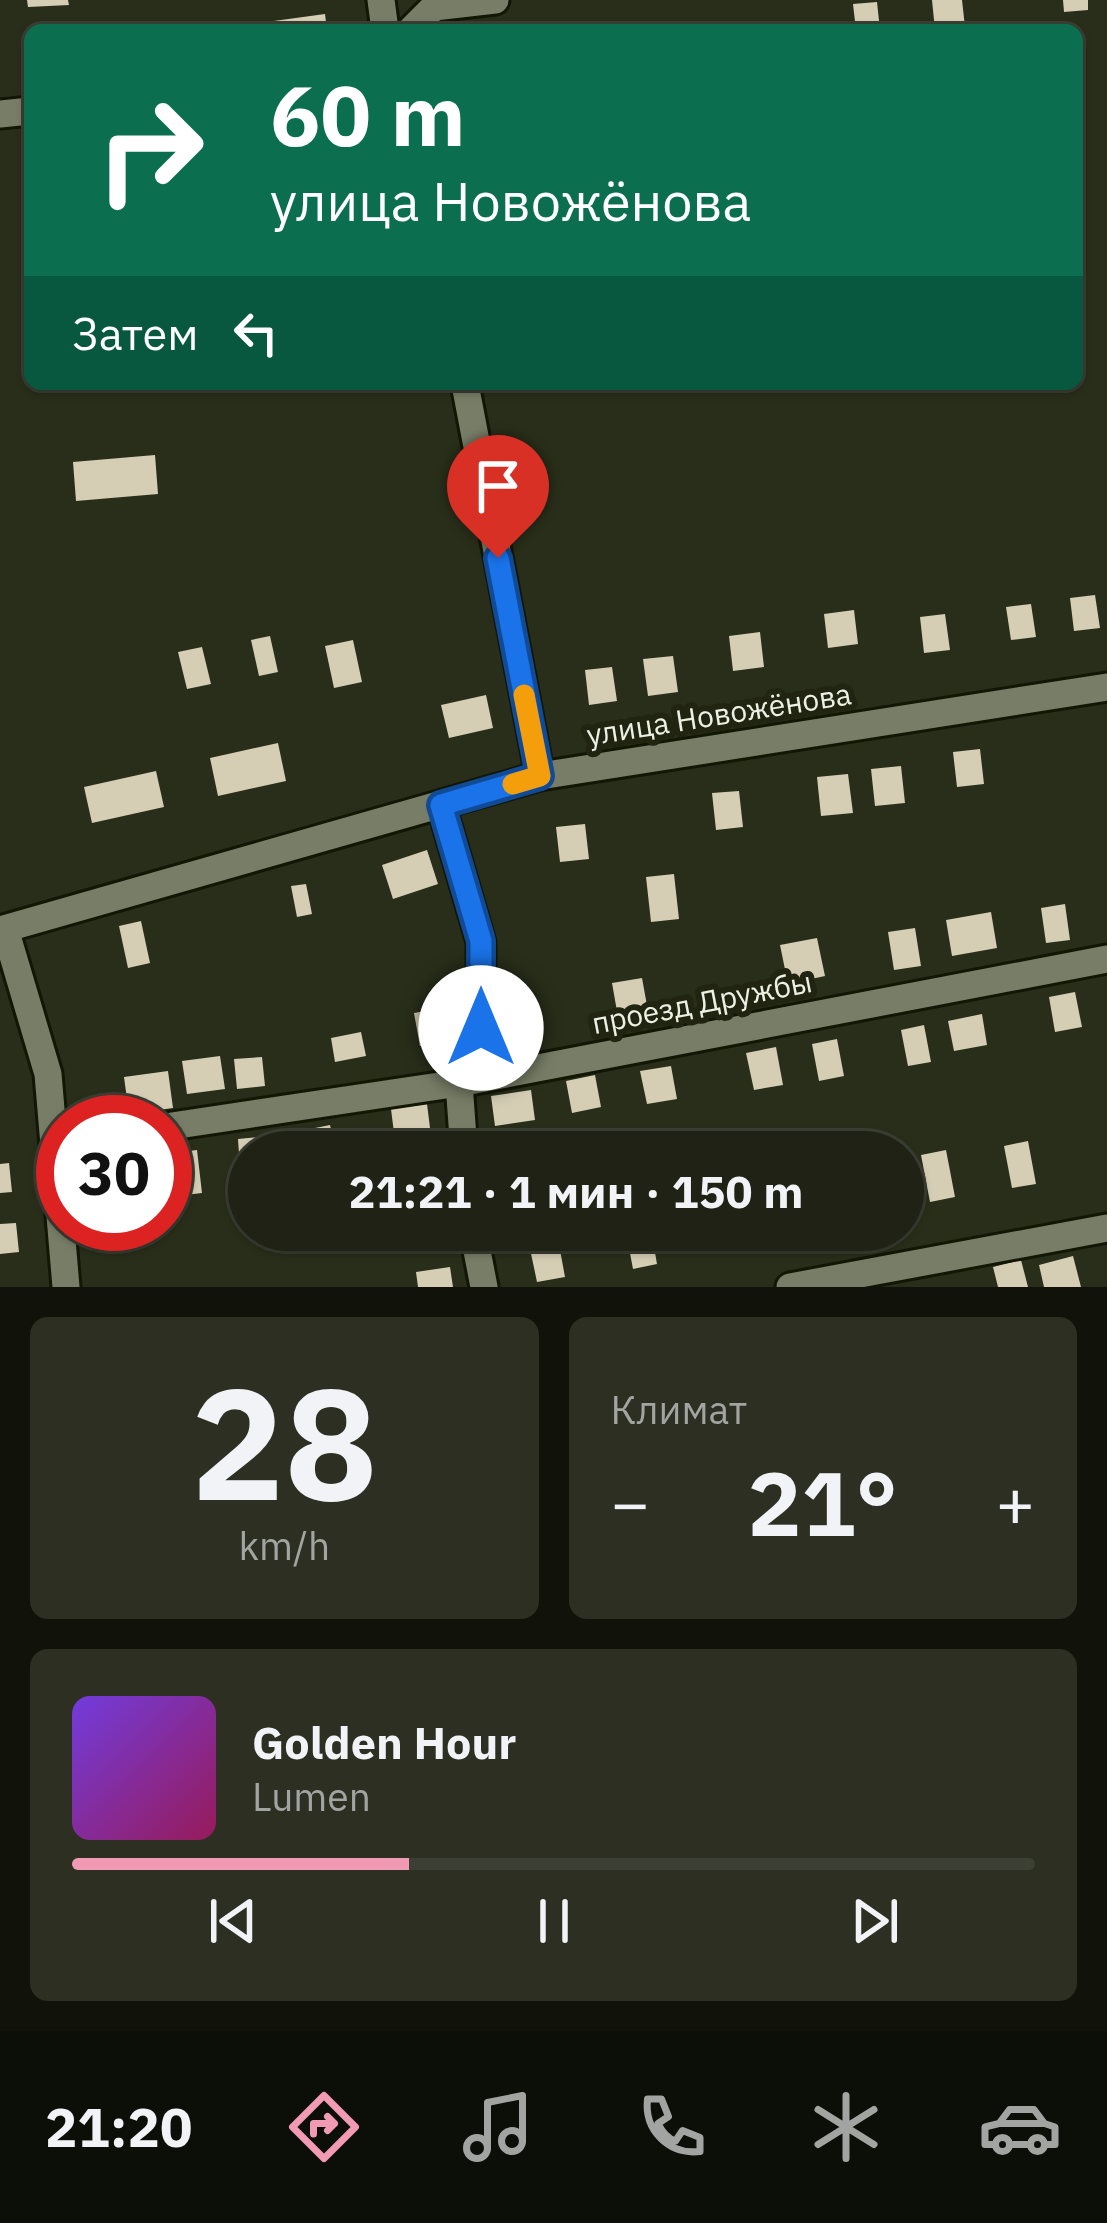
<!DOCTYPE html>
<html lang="ru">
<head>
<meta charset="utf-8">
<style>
	body { margin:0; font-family:"IBM Plex Sans",sans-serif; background:#2c2f22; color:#f1f3f6; height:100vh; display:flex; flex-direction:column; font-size:45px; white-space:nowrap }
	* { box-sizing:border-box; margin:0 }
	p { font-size:39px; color:#a1a4a0 }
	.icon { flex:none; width:66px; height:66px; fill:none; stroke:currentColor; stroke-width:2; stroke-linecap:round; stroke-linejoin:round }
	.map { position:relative; height:1287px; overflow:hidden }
	.side { display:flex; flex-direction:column; gap:30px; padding:30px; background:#11130b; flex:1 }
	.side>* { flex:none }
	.top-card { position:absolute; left:24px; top:24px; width:1059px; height:366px; border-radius:18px; box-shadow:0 3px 9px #0004,0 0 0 3px #3c3f34; background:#0b6e4f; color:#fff; overflow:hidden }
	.speed { position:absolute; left:36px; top:1095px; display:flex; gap:24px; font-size:60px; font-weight:700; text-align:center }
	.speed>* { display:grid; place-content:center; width:156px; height:156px; border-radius:50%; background:#1f2214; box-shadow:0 3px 9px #0004,0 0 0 3px #3c3f34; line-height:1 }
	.speed .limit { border:18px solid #d22; background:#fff; color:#111 }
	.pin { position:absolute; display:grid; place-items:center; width:102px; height:102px; color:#fff; margin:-123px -51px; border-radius:50% 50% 50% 0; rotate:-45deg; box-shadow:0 0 12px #0007 }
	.pin .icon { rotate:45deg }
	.me { position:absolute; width:132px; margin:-66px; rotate:0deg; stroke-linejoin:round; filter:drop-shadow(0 0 9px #0008) }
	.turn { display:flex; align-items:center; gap:42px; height:252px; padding:0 48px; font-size:54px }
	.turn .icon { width:156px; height:156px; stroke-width:2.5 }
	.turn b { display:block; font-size:84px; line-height:102px }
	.then { display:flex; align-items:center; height:114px; padding:0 48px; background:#0003; gap:24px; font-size:45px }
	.big { font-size:90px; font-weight:700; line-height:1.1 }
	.side .widget { flex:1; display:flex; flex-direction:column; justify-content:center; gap:18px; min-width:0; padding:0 42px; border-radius:18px; background:#2c2f22 }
	.side .dial { align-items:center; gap:0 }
	.dial b { font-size:156px; line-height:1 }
	.song { display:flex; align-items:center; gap:36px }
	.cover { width:144px; height:144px; border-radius:18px; background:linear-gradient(135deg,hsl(260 70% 55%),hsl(330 70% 35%)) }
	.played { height:12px; border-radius:6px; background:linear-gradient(90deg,#f09ab4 35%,#3c3f34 35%) }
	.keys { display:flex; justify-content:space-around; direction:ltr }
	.heat { display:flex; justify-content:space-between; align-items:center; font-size:66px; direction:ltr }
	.side .tiles { flex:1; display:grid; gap:30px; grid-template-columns:1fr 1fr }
	.widget:last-child { grid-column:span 2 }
	.trip { position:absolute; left:228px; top:1131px; width:696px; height:120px; border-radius:60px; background:#1f2214; box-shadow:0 3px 9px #0004,0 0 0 3px #3c3f34; font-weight:700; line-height:120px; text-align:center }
	.menu { display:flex; height:192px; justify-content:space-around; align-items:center; background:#0c0e08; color:#a1a4a0 }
	.menu .icon { width:84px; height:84px }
	.menu .selected { color:#f09ab4 }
	.menu b { font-size:54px; color:#f1f3f6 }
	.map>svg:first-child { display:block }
	.building { fill:#d5ceb5 }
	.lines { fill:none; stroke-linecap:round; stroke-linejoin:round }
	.minor-casing { stroke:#121604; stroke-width:33 }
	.minor { stroke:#777d66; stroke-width:27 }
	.route-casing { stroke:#114b97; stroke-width:30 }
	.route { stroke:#1a73e8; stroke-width:21 }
	.slow { stroke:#f59e0b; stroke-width:21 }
	.labels { text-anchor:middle; stroke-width:12; stroke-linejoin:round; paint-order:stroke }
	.street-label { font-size:30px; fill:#edf1e4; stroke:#202411 }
</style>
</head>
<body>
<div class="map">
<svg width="1107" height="1287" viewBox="0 0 1107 1287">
	<rect width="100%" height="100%" fill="#292e1a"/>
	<!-- building -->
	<path class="building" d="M27 0H68L69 5 28 7Z
		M932 0H962L965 27 935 30Z
		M1063 0H1088V10L1064 12Z
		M877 2 880 30H856L853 4Z
		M325 14 327 30H260L259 23Z
		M155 455 158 494 76 501 73 462Z
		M1095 595 1100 628 1074 631 1070 598Z
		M1031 604 1036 637 1011 640 1006 607Z
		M854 610 858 644 828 648 824 614Z
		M945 614 950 650 924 653 920 617Z
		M760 632 764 667 733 671 729 636Z
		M270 636 278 672 259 676 251 640Z
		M353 640 362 682 334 688 325 646Z
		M202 647 211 684 187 689 178 652Z
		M673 656 678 692 648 696 643 659Z
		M612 667 617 701 589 705 585 670Z
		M486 695 493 728 449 738 441 705Z
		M278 743 286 781 218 796 210 758Z
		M980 749 984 784 957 787 953 752Z
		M901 766 905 803 875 806 871 769Z
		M156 771 164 807 92 823 84 787Z
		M848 774 853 813 821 816 817 777Z
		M739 791 743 827 716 830 712 793Z
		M585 824 589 859 560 862 556 827Z
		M427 850 438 884 393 899 382 865Z
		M674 874 679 919 651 922 646 877Z
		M306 884 312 914 297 917 291 886Z
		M1065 904 1070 940 1046 943 1041 908Z
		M991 912 997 948 952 956 946 920Z
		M141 921 150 963 128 968 119 926Z
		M915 928 921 966 894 970 888 932Z
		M817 938 825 976 788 984 780 945Z
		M642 978 648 1011 618 1017 612 983Z
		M1075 992 1082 1027 1055 1032 1049 997Z
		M534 1003 538 1036 513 1040 509 1006Z
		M442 1008 448 1041 420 1046 414 1013Z
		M982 1014 987 1045 954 1051 948 1021Z
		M924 1025 931 1062 908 1066 901 1030Z
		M361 1032 366 1056 335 1062 331 1038Z
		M837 1039 844 1076 819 1081 812 1044Z
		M776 1047 783 1085 754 1090 746 1053Z
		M220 1056 225 1089 187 1094 182 1061Z
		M262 1057 265 1086 237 1089 234 1059Z
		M671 1066 677 1099 647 1104 640 1071Z
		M168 1071 173 1108 129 1114 124 1077Z
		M595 1075 601 1107 572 1113 566 1081Z
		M531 1090 535 1120 495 1126 491 1096Z
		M427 1104 431 1136 395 1141 391 1109Z
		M330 1125 336 1152H303L300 1131Z
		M270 1136 271 1152H249V1168L240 1169 238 1139Z
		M1028 1141 1036 1184 1012 1188 1004 1146Z
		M197 1150 202 1193 169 1197 165 1154Z
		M946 1150 955 1197 930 1202 921 1155Z
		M9 1163 12 1192 0 1193V1164Z
		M16 1223 19 1252 0 1254V1224Z
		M651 1230 657 1264 633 1269 626 1232Z
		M695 1230H733L736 1246 699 1253Z
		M558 1239 565 1277 537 1282 529 1244Z
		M1073 1256 1081 1287H1044L1039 1265Z
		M1021 1260 1028 1287H998L993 1267Z
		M450 1267 453 1287H418L416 1272Z"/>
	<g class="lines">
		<defs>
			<path id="minor" d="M381 0 385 30
				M411 30 434 7 495 0
				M0 114 30 111
				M465 384 540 776
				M441 805 481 942V1027L459 1083 464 1152
				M5 929 48 1074 66 1287
				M0 930 540 776 1107 687
				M165 1127 459 1083 1107 959
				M473 1230 484 1287
				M790 1287 1107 1228"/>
		</defs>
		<!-- minor casing -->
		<use href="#minor" class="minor-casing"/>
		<!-- minor -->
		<use href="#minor" class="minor"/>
	</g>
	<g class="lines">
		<defs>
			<path id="route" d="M481 1028V941L441 805 540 776 498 558"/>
		</defs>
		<!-- route casing -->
		<use href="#route" class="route-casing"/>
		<!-- route -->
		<use href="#route" class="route"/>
		<!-- slow -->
		<path class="slow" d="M513 784 540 776 524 695"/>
	</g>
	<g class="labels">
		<!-- street labels -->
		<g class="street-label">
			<text transform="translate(719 715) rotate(-9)" y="10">улица Новожёнова</text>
			<text transform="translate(702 1003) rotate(-11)" y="10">проезд Дружбы</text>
		</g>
	</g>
</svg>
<div class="speed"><div class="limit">30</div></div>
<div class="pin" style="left:498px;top:558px;background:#d93025"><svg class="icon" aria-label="arrive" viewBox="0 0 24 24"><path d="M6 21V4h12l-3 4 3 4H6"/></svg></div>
<svg class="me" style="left:481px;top:1028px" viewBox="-20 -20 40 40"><circle r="19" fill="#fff"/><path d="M0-13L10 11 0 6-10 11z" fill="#1a73e8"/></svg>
<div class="trip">21:21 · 1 мин · 150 m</div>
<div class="top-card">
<div class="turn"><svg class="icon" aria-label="right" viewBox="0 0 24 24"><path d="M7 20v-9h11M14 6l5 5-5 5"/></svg><div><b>60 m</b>улица Новожёнова</div></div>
<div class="then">Затем<svg class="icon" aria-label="left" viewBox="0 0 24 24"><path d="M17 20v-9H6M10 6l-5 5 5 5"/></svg></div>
</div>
</div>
<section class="side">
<div class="tiles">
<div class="widget dial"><b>28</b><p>km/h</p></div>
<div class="widget"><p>Климат</p>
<div class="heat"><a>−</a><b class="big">21°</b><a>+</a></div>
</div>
<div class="widget">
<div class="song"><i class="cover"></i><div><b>Golden Hour</b><p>Lumen</p></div></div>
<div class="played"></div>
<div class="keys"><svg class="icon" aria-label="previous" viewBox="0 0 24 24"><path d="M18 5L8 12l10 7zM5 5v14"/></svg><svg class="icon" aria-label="pause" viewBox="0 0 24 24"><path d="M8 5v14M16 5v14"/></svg><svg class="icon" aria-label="next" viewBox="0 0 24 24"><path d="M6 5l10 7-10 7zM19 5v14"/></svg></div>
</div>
</div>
</section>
<nav class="menu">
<b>21:20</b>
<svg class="icon selected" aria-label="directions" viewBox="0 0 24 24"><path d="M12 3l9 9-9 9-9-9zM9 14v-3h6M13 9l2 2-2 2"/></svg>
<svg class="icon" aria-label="music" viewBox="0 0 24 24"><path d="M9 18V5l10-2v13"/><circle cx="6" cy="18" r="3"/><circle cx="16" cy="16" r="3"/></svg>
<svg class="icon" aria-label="phone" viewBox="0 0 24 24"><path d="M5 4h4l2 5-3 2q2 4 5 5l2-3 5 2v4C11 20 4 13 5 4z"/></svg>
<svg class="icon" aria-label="climate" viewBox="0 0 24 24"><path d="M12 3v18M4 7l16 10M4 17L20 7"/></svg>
<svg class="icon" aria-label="car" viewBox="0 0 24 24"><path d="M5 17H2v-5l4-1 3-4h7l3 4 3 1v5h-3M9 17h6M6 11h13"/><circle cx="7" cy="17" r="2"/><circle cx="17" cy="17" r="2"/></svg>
</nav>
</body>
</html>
